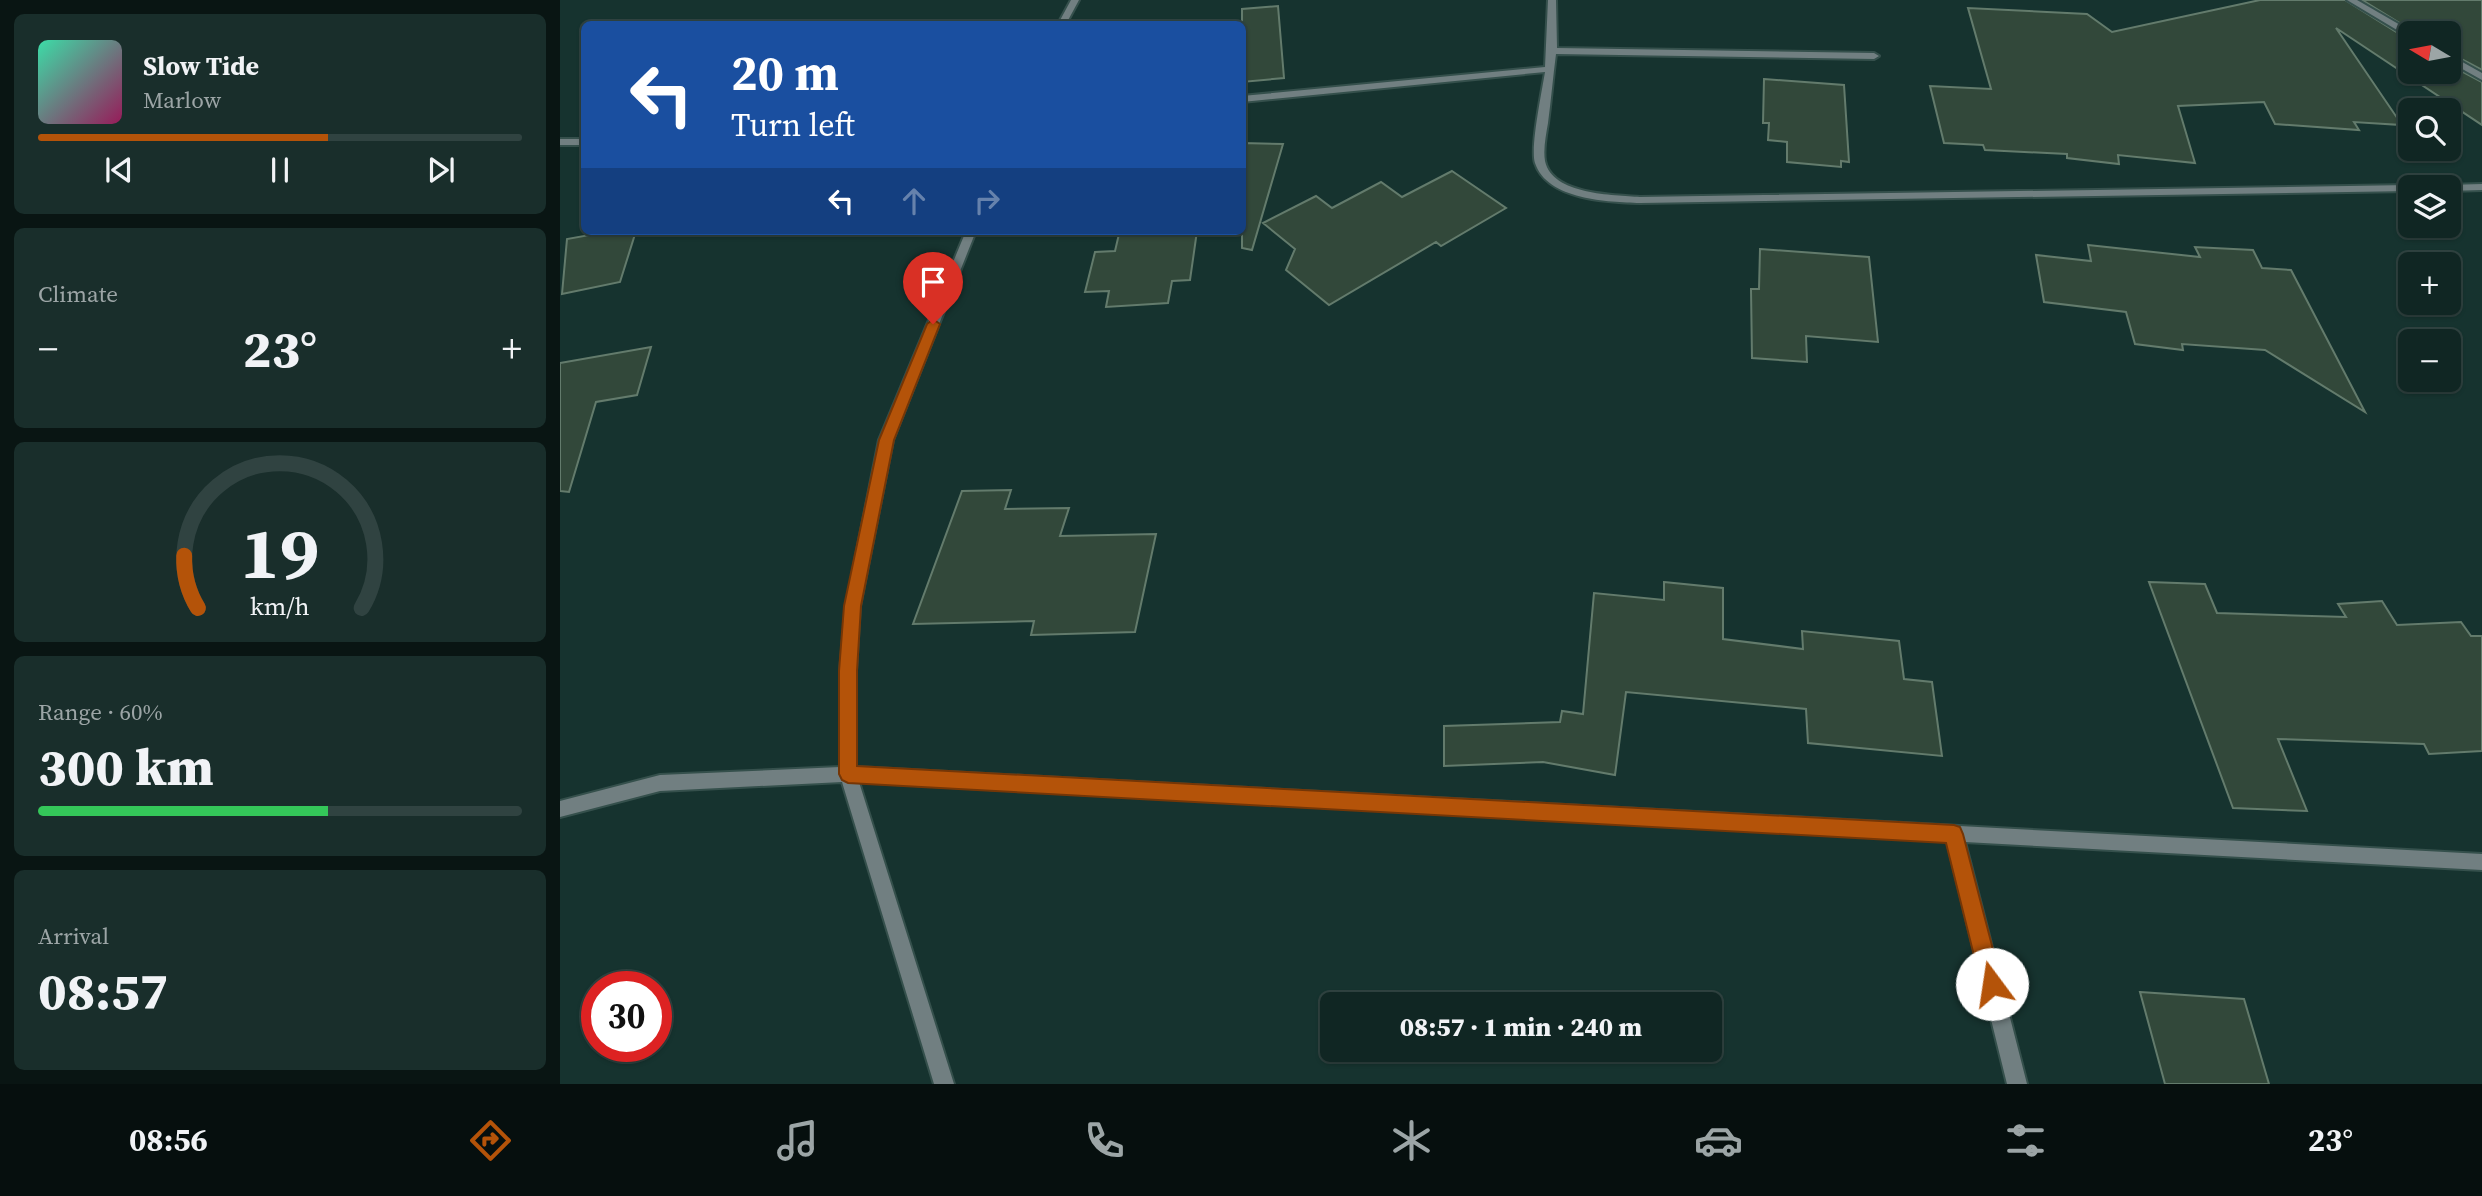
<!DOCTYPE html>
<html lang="en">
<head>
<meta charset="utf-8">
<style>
	body { margin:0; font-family:"Source Serif 4",serif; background:#192e2b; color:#f1f3f6; height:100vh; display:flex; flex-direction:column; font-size:26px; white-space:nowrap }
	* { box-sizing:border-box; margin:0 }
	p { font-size:23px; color:#9ca5a6 }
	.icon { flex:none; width:38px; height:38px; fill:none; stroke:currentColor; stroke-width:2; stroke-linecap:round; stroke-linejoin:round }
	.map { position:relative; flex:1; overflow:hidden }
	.sheet { display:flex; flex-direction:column; gap:14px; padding:14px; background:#091513; width:560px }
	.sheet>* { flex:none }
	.top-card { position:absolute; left:21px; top:21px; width:665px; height:214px; border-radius:10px; box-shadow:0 2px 5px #0004,0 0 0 2px #304341; background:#1a4fa0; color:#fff; overflow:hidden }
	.needle { width:46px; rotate:280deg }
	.fabs { position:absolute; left:1838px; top:21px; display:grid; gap:14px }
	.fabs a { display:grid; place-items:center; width:63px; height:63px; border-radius:10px; background:#102623; box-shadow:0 2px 5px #0004,0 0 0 2px #304341; font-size:35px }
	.speed { position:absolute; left:21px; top:971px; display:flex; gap:14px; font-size:35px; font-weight:700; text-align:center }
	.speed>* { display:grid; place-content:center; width:91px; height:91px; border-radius:50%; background:#102623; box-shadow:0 2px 5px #0004,0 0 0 2px #304341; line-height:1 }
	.speed .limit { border:10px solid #d22; background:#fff; color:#111 }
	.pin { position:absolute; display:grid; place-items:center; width:60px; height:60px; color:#fff; margin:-72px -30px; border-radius:50% 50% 50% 0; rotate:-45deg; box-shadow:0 0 7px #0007 }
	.pin .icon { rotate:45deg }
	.me { position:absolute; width:77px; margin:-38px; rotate:346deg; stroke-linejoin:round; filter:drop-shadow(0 0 5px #0008) }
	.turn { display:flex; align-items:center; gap:24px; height:147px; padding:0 35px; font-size:32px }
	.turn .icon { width:91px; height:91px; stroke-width:2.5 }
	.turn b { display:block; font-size:49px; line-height:60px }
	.lanes { display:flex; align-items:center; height:66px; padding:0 35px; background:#0003; justify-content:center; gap:35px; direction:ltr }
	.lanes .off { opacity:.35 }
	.big { font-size:52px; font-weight:800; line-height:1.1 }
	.sheet .card { flex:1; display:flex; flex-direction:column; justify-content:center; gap:10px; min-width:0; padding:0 24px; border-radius:10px; background:#192e2b }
	.sheet .dial { align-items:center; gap:0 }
	.dial svg { height:182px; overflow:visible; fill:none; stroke:#304341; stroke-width:7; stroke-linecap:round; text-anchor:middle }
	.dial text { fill:#f1f3f6; stroke:none }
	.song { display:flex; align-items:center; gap:21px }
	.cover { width:84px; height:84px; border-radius:10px; background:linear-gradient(135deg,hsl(160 70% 55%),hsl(330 70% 35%)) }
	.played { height:7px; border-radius:4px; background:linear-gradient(90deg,#b45309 60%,#304341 60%) }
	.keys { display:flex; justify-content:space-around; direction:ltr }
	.heat { display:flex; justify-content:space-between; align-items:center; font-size:38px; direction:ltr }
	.charge { height:10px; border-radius:5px; background:linear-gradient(90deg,#34c759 60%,#304341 0) }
	.trip { position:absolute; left:760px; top:992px; width:402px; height:70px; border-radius:10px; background:#102623; box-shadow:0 2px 5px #0004,0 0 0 2px #304341; font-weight:800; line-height:70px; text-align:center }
	.tabs { display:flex; height:112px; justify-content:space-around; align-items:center; background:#060f0e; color:#9ca5a6 }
	.tabs .icon { width:49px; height:49px }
	.tabs .active { color:#b45309 }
	.tabs b { font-size:32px; color:#f1f3f6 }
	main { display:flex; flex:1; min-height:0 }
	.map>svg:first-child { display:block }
	.building { fill:#32483a; stroke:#637b6c; stroke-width:2 }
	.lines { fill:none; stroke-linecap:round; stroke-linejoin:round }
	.street-casing { stroke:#35504c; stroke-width:4 }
	.street { fill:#717f81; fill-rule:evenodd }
	.route { fill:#b45309; stroke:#753606; stroke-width:2 }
</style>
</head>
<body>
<main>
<section class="sheet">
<div class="card">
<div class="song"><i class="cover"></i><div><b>Slow Tide</b><p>Marlow</p></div></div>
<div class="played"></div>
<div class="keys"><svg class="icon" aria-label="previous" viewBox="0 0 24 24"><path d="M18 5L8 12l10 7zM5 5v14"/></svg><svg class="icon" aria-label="pause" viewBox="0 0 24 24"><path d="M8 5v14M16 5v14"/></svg><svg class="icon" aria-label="next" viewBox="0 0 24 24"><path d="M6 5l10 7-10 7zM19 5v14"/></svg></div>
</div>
<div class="card"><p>Climate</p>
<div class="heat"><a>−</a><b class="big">23°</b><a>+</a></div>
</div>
<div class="card dial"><svg viewBox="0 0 100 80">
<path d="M14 69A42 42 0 1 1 86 69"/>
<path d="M14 69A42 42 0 0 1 8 46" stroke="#b45309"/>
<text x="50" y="56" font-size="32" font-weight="700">19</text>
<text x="50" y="72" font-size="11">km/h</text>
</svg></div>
<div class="card"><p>Range · 60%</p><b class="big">300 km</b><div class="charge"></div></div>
<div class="card"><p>Arrival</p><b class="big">08:57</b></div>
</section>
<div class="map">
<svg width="1922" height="1084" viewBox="0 0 1922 1084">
	<rect width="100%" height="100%" fill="#16332f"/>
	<!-- building -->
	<path class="building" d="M1700 0H1785L1846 38H1850V72H1888V64L1922 82V125L1776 28 1842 125 1794 122 1799 130 1715 124 1704 102 1618 106 1635 163 1558 155 1559 164 1507 158V154L1425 150 1423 145 1384 143 1370 86 1431 89 1408 8 1527 14 1552 32Z
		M1802 0H1922V70L1888 52V33H1856Z
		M718 6 724 78 682 82V9Z
		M1204 79 1284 85 1289 162 1281 161V167L1227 162V142L1208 140 1209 123H1203Z
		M682 143 723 144 692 250 682 248Z
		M892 171 946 208 881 246 876 242 769 305 726 270 735 249 703 223 756 196 772 208 821 182 842 197Z
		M31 231H76L60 282 2 294 7 239 30 235Z
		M616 231H637L630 280 612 281 608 303 546 307 549 291 525 292 535 252 555 251 559 234Z
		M1528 245 1640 257 1635 247 1693 250 1702 268 1731 270 1805 412 1705 350 1622 344 1623 350 1575 344 1566 312 1484 302 1476 255 1531 261Z
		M1200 249 1309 257 1318 342 1246 336 1247 362 1192 358 1191 289H1199Z
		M91 347 77 395 36 402 9 492 0 491V363Z
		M451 490 445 509 509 508 500 536 596 534 575 632 471 635 474 621 353 624 402 491Z
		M1104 582 1163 588V639L1243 649 1242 631 1339 641 1344 679 1372 682 1382 756 1248 743 1246 709 1066 692 1055 775 983 762 884 766V726L1000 722 1002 711 1023 714 1034 593 1104 600Z
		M1589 582 1645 584 1657 613 1786 617 1778 604 1822 601 1837 625 1901 622 1911 636H1922V751L1869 754 1864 744 1718 739 1747 811 1673 808Z
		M1580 992 1684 999 1709 1084H1605Z"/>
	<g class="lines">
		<defs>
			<path id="street" d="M511 0H519L506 24H498Z
				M988 0H996L997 48 1314 53 1319 56 1314 59 996 54C993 77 991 100 988 123 986 135 983 149 985 161 992 195 1054 195 1080 197L1850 185 1855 187H1850V191L1080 203C1049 202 987 200 975 163 970 148 982 91 985 72L682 102V96L985 67Z
				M1787 0H1797L1854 33 1847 36Z
				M1888 54 1922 73V80L1888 61Z
				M0 139H24V145H0Z
				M1922 184V190L1888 191V187H1883L1888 185Z
				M406 231H416L333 440 300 606 296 671V767L1922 854V870L1405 842 1467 1084H1447L1387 841 299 782 394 1084H374L282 782 100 791 0 817V801L100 775 280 767V671L286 606 319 440Z"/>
		</defs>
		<!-- street casing -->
		<use href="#street" class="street-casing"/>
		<!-- street -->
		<use href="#street" class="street"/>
	</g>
	<!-- route -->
	<path class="route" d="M373 319 380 324 334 440 301 606 297 671V766L1394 825 1400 827 1403 834 1442 984 1439 991 1432 994 1424 991 1421 984 1386 843 288 783 282 780 279 774V671L284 606 319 440 367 324Z"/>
</svg>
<div class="fabs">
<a><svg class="needle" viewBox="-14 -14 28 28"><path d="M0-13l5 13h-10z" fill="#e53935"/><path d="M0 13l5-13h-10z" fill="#9ca5a6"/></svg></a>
<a><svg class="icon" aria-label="search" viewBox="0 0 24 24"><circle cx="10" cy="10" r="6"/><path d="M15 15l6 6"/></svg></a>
<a><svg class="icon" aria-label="layers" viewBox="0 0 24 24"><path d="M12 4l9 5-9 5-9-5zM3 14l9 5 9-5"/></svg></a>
<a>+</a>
<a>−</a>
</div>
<div class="speed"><div class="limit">30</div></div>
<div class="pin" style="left:373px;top:324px;background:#d93025"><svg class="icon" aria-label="arrive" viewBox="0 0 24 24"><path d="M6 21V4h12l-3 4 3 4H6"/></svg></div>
<svg class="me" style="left:1432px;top:984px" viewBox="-20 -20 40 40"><circle r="19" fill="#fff"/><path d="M0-13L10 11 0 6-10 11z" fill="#b45309"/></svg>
<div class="trip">08:57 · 1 min · 240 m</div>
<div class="top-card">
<div class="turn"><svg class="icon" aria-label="left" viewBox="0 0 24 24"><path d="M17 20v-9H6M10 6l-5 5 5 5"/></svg><div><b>20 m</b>Turn left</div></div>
<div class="lanes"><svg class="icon" aria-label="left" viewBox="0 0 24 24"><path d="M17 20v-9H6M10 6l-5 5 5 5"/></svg><svg class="icon off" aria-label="ahead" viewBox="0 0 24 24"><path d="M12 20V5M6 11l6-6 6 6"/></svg><svg class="icon off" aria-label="right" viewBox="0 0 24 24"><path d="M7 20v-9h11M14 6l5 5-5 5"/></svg></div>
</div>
</div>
</main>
<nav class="tabs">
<b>08:56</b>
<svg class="icon active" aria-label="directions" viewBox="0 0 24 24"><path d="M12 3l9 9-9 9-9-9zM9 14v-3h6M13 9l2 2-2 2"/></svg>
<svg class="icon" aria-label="music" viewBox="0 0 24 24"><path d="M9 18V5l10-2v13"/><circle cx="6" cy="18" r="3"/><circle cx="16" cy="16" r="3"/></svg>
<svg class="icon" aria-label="phone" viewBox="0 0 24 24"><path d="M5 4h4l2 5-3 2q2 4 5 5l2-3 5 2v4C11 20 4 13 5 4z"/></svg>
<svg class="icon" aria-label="climate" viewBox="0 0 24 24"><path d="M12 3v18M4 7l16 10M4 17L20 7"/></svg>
<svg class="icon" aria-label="car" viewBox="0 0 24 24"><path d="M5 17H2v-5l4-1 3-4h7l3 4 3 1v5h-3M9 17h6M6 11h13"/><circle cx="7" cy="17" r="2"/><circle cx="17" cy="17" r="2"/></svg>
<svg class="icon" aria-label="filters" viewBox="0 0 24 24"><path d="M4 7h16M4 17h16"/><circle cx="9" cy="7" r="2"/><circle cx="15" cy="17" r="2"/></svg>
<b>23°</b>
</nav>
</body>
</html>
